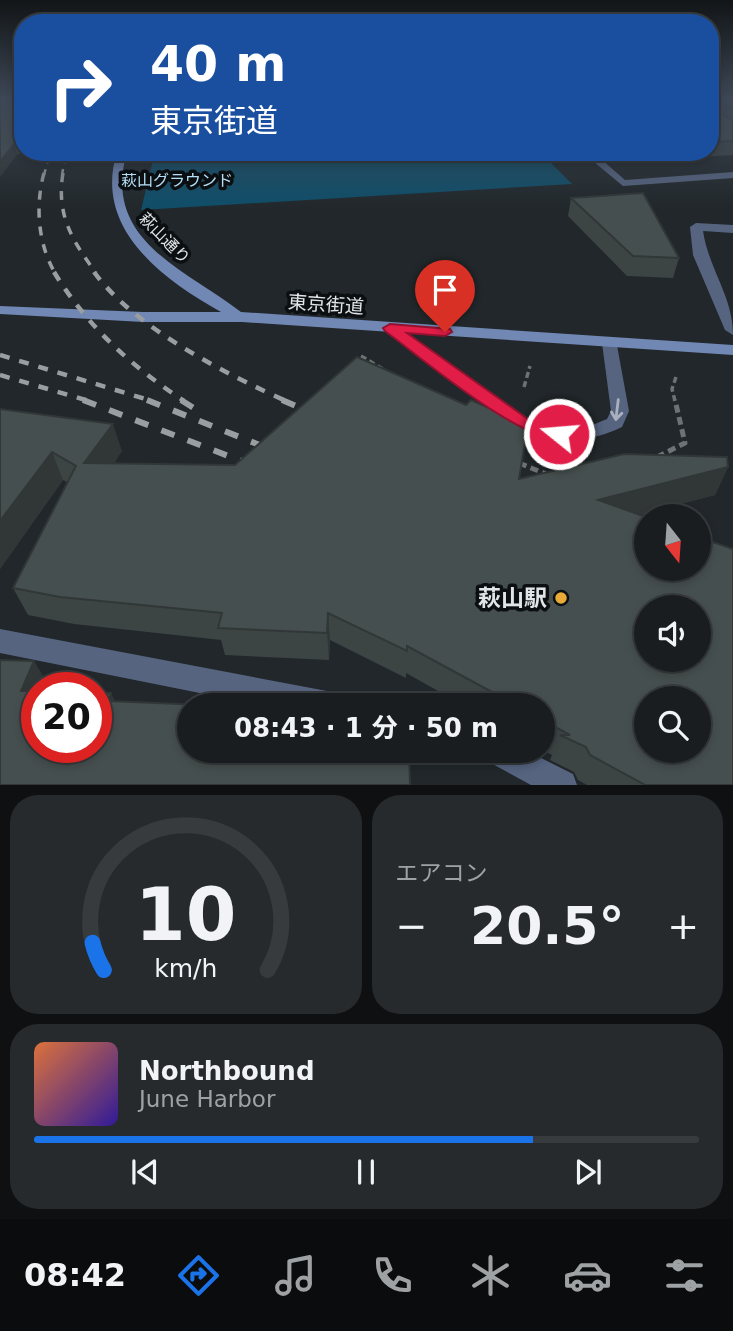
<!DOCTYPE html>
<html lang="ja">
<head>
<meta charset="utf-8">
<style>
	body { margin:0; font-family:"DejaVu Sans","Noto Sans JP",sans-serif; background:#262a2d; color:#f1f3f6; height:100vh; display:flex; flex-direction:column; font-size:26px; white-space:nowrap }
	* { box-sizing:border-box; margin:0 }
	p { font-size:23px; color:#9fa2a5 }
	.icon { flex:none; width:38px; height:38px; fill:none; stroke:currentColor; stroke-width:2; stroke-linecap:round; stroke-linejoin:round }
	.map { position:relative; height:785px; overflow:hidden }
	.details { display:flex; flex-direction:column; gap:10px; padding:10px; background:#0e1012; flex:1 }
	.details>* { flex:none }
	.guide { position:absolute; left:14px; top:14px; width:705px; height:147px; border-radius:28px; box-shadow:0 4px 10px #0003,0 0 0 2px #373b3e; background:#1a4fa0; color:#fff; overflow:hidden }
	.needle { width:46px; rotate:163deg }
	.fabs { position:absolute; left:634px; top:504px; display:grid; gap:14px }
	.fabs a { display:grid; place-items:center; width:77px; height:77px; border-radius:50%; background:#191d20; box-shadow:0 4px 10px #0003,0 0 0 2px #373b3e; font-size:35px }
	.speed { position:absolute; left:21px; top:672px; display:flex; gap:14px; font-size:35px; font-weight:700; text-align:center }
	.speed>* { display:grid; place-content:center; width:91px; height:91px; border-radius:50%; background:#191d20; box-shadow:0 4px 10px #0003,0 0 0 2px #373b3e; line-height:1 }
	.speed .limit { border:10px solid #d22; background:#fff; color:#111 }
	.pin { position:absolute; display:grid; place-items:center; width:60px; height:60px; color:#fff; margin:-72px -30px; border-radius:50% 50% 50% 0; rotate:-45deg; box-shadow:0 0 7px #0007 }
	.pin .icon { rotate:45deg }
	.me { position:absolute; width:77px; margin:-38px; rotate:287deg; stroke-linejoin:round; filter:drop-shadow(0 0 5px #0008) }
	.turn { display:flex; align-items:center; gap:24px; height:147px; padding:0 21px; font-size:32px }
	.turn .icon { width:91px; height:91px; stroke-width:2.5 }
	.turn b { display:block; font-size:49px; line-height:60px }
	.big { font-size:52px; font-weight:700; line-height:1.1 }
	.details .tile { flex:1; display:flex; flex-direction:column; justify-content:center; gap:10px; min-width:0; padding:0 24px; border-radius:28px; background:#262a2d }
	.details .dial { align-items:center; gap:0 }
	.dial svg { height:182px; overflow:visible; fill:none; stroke:#373b3e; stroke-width:7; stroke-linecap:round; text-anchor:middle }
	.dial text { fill:#f1f3f6; stroke:none }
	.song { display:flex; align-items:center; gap:21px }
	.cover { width:84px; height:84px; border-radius:10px; background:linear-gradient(135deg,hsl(20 70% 55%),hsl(250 70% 35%)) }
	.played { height:7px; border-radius:4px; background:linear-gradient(90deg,#1a73e8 75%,#373b3e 75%) }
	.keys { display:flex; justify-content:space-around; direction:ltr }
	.heat { display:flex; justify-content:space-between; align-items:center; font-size:38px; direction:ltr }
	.details .tiles { flex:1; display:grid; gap:10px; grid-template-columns:1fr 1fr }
	.tile:last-child { grid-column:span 2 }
	.trip { position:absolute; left:177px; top:693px; width:378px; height:70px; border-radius:35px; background:#191d20; box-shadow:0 4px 10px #0003,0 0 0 2px #373b3e; font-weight:700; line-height:70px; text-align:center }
	.dock { display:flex; height:112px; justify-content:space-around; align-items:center; background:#0a0c0d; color:#9fa2a5 }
	.dock .icon { width:49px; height:49px }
	.dock .on { color:#1a73e8 }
	.dock b { font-size:32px; color:#f1f3f6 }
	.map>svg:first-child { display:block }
	.green { fill:#0f4e69 }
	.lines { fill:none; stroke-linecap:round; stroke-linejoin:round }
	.path-far1 { stroke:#6d7274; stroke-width:3.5; stroke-dasharray:6 3.5; stroke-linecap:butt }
	.path { stroke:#6d7274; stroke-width:5; stroke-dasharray:8 4.5; stroke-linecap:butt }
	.lane { fill:#566480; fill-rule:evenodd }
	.street { fill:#566480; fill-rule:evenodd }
	.secondary { fill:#7187b4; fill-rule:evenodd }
	.rail-far3 { stroke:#999ea0; stroke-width:2.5; stroke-dasharray:6 6; stroke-linecap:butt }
	.rail-far2 { stroke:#999ea0; stroke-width:3.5; stroke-dasharray:9 9; stroke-linecap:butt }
	.rail-far1 { stroke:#999ea0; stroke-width:4.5; stroke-dasharray:10 10; stroke-linecap:butt }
	.rail { stroke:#999ea0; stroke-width:6; stroke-dasharray:14 14; stroke-linecap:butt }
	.wall { fill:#3c4444 }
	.shaded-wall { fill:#313737 }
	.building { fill:#464f4f; stroke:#313737; stroke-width:2; fill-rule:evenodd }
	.oneway { stroke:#a9b1be }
	.route { fill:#e11d48; stroke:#92132f; stroke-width:2 }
	.poi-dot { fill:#e9ab38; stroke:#0c0f11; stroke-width:2.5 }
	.labels { text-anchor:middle; stroke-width:7; stroke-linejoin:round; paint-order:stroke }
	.far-park-label { font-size:16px; fill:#b4def6; stroke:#0c0f11 }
	.far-street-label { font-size:16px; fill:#e1e5e7; stroke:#0c0f11 }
	.street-label { font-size:19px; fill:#e1e5e7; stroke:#0c0f11 }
	.near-poi-label { font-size:23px; font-weight:bold; fill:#e1e5e7; stroke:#0c0f11; text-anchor:end }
</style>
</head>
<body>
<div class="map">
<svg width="733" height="785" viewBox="0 0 733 785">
	<rect width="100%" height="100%" fill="#21272a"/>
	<!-- green -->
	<path class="green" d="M155 152H540L572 184 141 210Z"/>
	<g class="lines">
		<!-- path-far1 -->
		<path class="path-far1" d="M361 356 383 369
			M524 387 530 366
			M675 401 672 389 677 374"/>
		<!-- path -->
		<path class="path" d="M657 457 685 443 675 400
			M546 462 556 468H571
			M519 463 546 474"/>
		<!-- lane -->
		<path class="lane" d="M582 152H593L625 180 733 172V178L623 186Z
			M696 223 733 225V233L703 231C709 270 733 296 733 335L725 330 693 255 690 227Z
			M390 323 529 419 568 428 590 426 607 419 611 411 602 343 604 340H616L629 411 622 427C585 445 553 442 515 427L385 331 382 328Z"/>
		<!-- street -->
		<path class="street" d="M0 629 327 691 337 695 341 705H260L0 653Z
			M482 751H527L573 774 577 785H531L487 761Z"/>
		<!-- secondary -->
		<path class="secondary" d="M117 152H127C101 241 186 269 241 312L733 345V355L242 322H143L0 314V306L143 312H221C162 279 93 228 117 152Z"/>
		<!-- rail-far3 -->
		<path class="rail-far3" d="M44 175 50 152
			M62 175 66 152"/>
		<!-- rail-far2 -->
		<path class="rail-far2" d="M44 173C35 206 38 244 55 273
			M63 173C56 215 72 240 96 273"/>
		<!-- rail-far1 -->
		<path class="rail-far1" d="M54 272C87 326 131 366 184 401
			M94 272C135 328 224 373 286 401
			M0 355 152 401
			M0 375 89 401"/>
		<!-- rail -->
		<path class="rail" d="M83 400 257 467
			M147 400 277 452
			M181 400 197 410
			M282 400 319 416"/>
	</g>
	<!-- wall -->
	<path class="wall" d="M23 99V152L21 154H17L0 177Z
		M710 99H733V155L644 160 633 152H710Z
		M571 198 679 258 673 278 627 276 568 216Z
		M0 409 122 451 114 463 519 479 728 467 715 495 638 515 733 785H587L578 780 574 772 550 760 552 755 542 750V705H463L406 673V678L330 640 329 660 225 655 221 640 74 624 28 615 13 588 67 482 63 480 0 569Z"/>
	<!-- shaded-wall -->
	<path class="shaded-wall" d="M23 138V152L21 154 18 144Z
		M14 144 17 154 0 177V162Z
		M113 424 122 451 95 490 84 463Z
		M52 452 63 480 0 569V521Z
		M728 467 715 495 589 528 598 500Z
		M328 613 330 640 329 660 327 633Z
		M34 661 45 679 41 688H37V699L21 691Z
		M111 693 120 710 109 701Z"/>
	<!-- building -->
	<path class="building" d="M0 99H23V138L18 144H14L0 162Z
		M710 99H733V109L712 100 713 110 733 120V141L710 142Z
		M643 193 679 258 633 256 571 198Z
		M357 357 466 405 471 400 528 425 519 479 624 454 727 457 728 467 598 500 646 517V569H698V537L733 549V785H645L590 755 586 747 560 735H570L542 720V705H516L407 646V651L328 613 327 633 218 628 222 613 60 597 13 588 76 466 52 452 0 521V409L113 424 84 463 235 465ZM646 607H698V660H646ZM646 698H698V751H646Z
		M0 660 34 661 21 691H37V747H96V692L111 693 109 701 203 705H189V751H409L410 785H0Z"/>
	<!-- one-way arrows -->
	<defs><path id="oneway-shaft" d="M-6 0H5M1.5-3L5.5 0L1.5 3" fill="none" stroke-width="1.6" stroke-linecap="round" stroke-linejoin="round" transform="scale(1.75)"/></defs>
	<use class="oneway" href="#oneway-shaft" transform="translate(617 410) rotate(97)"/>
	<!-- sky -->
	<linearGradient id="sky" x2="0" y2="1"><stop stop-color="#121517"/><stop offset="0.47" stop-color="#3d4755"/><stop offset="1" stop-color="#3d4755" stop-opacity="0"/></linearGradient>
	<rect width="733" height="209" fill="url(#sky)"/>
	<!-- route -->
	<path class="route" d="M390 324 450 329 452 332 445 336 407 333 528 419 565 430 567 434 565 438C528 449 418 355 385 331L383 328Z"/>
	<!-- markers -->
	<circle class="poi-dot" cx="561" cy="598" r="7"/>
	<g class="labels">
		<!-- far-park labels -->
		<g class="far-park-label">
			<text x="177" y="186">萩山グラウンド</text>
		</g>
		<!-- far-street labels -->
		<g class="far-street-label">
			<text transform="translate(165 238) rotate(45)" y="6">萩山通り</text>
		</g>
		<!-- street labels -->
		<g class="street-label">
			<text transform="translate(326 304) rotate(4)" y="7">東京街道</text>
		</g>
		<!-- near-poi labels -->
		<g class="near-poi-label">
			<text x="547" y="606">萩山駅</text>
		</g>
	</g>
</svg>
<div class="fabs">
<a><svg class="needle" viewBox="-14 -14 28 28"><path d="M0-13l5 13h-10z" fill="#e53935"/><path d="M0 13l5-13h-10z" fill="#9fa2a5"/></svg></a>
<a><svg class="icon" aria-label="sound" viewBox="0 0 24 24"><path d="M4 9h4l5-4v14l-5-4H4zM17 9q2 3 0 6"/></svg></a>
<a><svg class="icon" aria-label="search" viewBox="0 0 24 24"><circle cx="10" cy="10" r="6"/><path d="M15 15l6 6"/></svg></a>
</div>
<div class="speed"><div class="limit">20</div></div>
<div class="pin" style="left:445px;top:332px;background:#d93025"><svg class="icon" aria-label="arrive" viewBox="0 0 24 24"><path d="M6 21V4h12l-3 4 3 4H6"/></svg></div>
<svg class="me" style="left:559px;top:434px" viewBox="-20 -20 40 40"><circle r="17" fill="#e11d48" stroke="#fff" stroke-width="3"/><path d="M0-11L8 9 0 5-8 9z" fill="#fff"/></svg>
<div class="trip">08:43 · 1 分 · 50 m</div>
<div class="guide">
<div class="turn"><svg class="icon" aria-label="right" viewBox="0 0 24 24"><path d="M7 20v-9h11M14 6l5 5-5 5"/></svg><div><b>40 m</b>東京街道</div></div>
</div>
</div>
<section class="details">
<div class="tiles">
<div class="tile dial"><svg viewBox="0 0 100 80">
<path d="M14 69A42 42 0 1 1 86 69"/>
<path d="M14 69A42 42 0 0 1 9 57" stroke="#1a73e8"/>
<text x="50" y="56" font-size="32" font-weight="700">10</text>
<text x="50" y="72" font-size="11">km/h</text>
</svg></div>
<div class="tile"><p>エアコン</p>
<div class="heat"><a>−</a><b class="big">20.5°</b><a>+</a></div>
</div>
<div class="tile">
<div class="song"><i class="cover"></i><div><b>Northbound</b><p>June Harbor</p></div></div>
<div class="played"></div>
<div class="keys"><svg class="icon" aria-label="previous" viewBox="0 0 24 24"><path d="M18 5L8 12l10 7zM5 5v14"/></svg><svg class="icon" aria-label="pause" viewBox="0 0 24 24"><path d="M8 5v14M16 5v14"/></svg><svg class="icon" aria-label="next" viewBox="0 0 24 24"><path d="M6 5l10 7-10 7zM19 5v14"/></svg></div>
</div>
</div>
</section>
<nav class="dock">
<b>08:42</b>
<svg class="icon on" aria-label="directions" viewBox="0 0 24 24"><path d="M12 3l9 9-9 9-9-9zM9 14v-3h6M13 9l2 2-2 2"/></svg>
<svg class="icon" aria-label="music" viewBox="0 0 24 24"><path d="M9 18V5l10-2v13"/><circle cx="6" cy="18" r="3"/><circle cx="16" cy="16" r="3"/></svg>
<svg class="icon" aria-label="phone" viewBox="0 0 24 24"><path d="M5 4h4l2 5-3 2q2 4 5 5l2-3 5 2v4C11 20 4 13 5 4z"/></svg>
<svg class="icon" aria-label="climate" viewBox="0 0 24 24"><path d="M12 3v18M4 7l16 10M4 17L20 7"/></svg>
<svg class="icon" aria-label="car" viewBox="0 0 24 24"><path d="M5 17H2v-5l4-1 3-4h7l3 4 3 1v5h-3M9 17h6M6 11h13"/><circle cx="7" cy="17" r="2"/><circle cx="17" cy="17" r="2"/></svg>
<svg class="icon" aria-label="filters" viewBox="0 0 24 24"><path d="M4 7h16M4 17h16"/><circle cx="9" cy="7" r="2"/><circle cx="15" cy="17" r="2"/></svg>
</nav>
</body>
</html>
